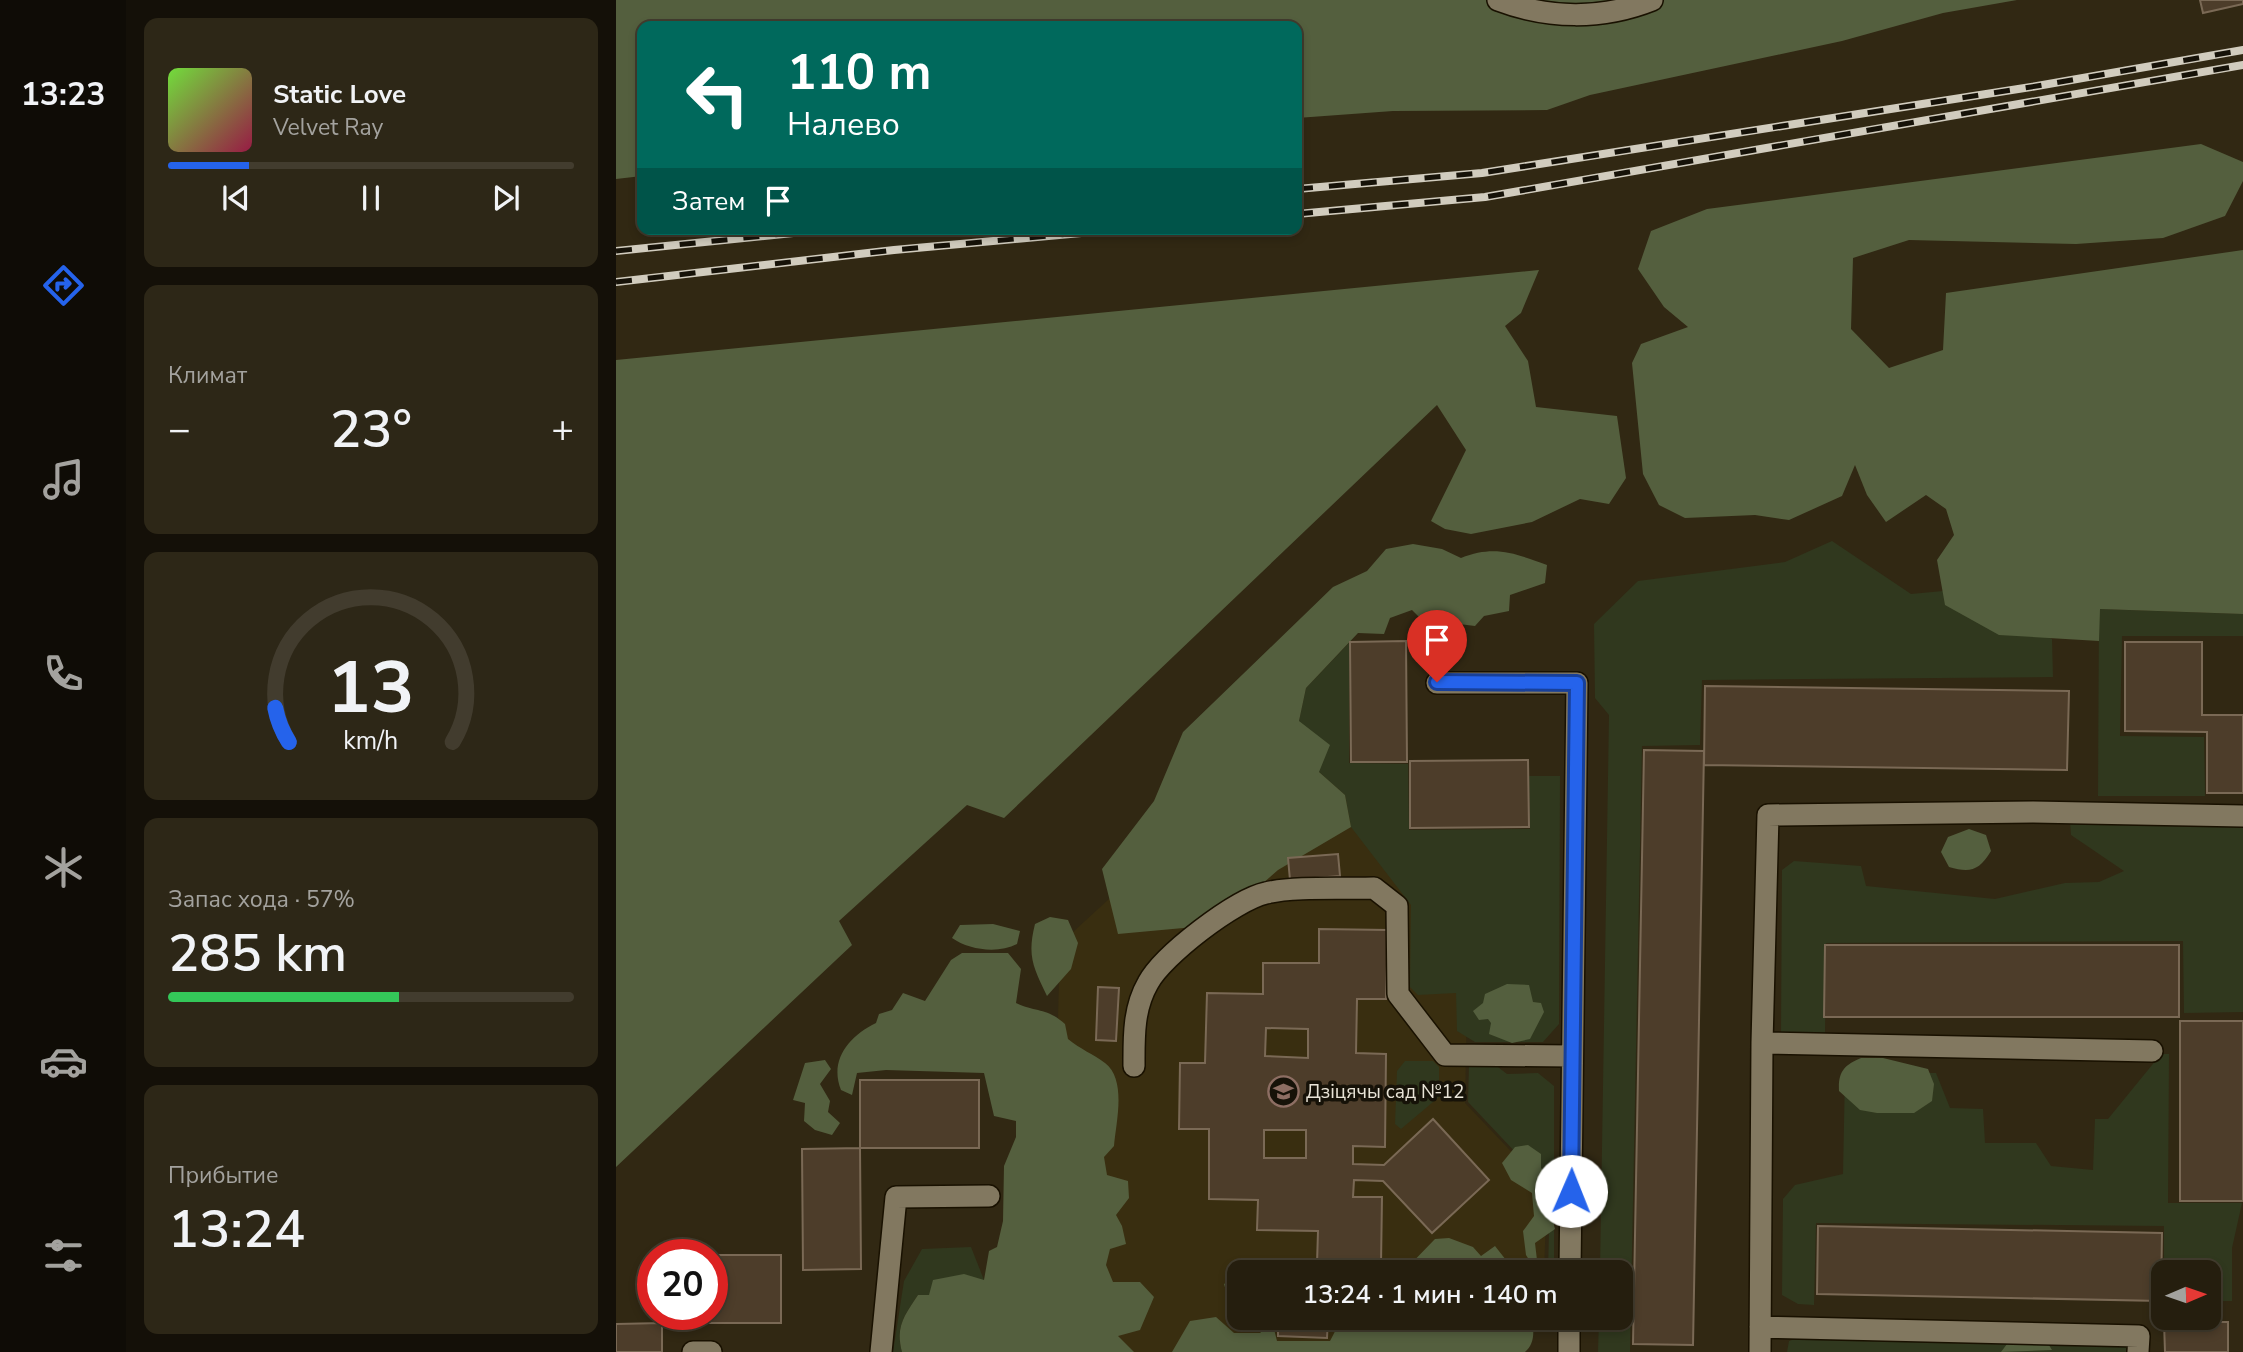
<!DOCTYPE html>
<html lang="ru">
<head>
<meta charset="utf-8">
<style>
	body { margin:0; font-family:"Nunito Sans",sans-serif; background:#2d2717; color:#f1f3f6; height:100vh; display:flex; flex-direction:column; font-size:26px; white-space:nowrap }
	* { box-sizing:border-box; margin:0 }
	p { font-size:23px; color:#a3a29e }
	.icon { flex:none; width:38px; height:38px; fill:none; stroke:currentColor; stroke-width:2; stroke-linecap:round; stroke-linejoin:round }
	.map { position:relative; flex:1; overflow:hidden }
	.side { display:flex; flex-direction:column; gap:18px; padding:18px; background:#141008; width:490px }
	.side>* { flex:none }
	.banner { position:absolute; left:21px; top:21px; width:665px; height:214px; border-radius:14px; box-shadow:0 4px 10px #0003,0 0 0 2px #423c2e; background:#00695c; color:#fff; overflow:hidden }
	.needle { width:46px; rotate:88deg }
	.controls { position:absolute; left:1535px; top:1260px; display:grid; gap:14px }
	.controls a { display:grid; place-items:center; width:70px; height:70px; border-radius:14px; background:#251e0e; box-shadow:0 4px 10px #0003,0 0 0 2px #423c2e; font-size:35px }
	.speed { position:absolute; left:21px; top:1239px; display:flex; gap:14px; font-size:35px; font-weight:700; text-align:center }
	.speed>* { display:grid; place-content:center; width:91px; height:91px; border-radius:50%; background:#251e0e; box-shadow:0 4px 10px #0003,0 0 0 2px #423c2e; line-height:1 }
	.speed .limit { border:10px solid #d22; background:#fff; color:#111 }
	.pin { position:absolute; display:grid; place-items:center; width:60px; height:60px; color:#fff; margin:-72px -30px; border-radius:50% 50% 50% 0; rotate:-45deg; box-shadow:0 0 7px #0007 }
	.pin .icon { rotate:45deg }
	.me { position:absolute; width:77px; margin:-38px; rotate:1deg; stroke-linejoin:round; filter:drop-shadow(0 0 5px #0008) }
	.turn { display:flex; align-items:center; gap:24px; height:147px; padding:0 35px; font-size:32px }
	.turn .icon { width:91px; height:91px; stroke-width:2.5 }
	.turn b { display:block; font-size:49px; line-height:60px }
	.then { display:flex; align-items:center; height:66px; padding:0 35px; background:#0003; gap:14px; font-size:26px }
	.big { font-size:52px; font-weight:600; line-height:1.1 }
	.side .card { flex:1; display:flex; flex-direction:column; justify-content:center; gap:10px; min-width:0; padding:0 24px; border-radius:14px; background:#2d2717 }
	.side .dial { align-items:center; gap:0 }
	.dial svg { height:182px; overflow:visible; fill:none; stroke:#423c2e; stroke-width:7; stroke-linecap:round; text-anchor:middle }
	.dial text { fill:#f1f3f6; stroke:none }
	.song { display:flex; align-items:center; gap:21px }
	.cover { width:84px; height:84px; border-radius:10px; background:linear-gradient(135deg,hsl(100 70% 55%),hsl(340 70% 35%)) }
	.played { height:7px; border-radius:4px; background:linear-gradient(90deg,#2563eb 20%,#423c2e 20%) }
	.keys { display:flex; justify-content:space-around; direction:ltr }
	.heat { display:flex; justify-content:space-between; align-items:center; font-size:38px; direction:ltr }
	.charge { height:10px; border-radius:5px; background:linear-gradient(90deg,#34c759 57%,#423c2e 0) }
	.trip { position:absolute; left:611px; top:1260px; width:406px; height:70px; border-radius:14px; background:#251e0e; box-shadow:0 4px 10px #0003,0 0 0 2px #423c2e; font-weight:600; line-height:70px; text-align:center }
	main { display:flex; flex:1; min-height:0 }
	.menu { display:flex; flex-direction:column; width:126px; justify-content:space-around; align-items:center; background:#0f0c06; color:#a3a29e }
	.menu .icon { width:49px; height:49px }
	.menu .active { color:#2563eb }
	.menu b { font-size:32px; color:#f1f3f6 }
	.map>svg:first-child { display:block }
	.built { fill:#392e10 }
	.green { fill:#30381e }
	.forest { fill:#545f3e }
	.building { fill:#4d3d2a; stroke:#7a6955; stroke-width:2; fill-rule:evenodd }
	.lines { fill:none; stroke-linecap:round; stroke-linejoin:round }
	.minor-casing { stroke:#191100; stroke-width:24 }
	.minor { stroke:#827860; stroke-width:21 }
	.rail-casing { stroke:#d1ccbe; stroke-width:8 }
	.rail { stroke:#161208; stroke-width:5; stroke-dasharray:16; stroke-linecap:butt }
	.route-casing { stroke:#184099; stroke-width:18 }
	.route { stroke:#2563eb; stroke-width:12 }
	.labels { text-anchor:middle; stroke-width:7; stroke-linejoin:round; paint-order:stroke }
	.poi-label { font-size:19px; fill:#e9e4d7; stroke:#161208; text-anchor:start }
</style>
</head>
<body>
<main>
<nav class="menu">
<b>13:23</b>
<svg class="icon active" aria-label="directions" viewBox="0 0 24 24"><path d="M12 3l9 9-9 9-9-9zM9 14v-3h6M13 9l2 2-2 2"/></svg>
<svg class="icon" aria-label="music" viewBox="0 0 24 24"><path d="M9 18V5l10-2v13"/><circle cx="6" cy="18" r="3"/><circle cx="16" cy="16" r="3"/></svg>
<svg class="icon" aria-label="phone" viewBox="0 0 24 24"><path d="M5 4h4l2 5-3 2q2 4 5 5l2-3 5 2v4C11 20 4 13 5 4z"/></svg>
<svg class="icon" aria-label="climate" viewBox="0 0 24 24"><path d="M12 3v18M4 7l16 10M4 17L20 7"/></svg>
<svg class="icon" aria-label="car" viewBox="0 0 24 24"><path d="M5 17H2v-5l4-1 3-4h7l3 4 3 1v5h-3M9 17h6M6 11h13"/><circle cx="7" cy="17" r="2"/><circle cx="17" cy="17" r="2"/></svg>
<svg class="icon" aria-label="filters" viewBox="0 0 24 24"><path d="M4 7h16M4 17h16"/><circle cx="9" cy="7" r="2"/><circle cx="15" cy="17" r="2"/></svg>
</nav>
<section class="side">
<div class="card">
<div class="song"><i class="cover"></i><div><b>Static Love</b><p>Velvet Ray</p></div></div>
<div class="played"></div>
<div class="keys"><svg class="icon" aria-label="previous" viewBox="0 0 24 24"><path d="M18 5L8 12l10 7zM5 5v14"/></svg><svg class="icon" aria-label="pause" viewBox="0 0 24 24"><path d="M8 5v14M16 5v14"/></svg><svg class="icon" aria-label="next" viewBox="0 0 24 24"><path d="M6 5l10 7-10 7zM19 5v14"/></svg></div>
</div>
<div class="card"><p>Климат</p>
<div class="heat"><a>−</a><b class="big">23°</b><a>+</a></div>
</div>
<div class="card dial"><svg viewBox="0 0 100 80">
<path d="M14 69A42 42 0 1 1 86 69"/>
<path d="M14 69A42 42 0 0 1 8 54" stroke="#2563eb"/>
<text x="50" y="56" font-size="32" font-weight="700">13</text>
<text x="50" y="72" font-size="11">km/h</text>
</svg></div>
<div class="card"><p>Запас хода · 57%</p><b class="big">285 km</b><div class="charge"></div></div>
<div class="card"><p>Прибытие</p><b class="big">13:24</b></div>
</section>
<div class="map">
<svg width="1627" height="1352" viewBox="0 0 1627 1352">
	<rect width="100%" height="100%" fill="#312813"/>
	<!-- built -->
	<path class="built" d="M680 727 783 859H854L849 1103 931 1189 928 1272H623V1318H905L881 1352H433L444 944Z"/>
	<!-- green -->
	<path class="green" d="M1216 541 1295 594 1327 591 1436 639 1437 677 1086 680 1084 745 1026 746 1014 1352H982L983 1318H1004V1272H984L993 715 979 698 978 624 1022 581 1169 562Z
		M1483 609 1627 614V636H1506L1504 736 1588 737 1589 796H1482Z
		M733 643V763L792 764 793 830 914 829 913 776H944L943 1024 927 1042H859L841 1031 840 993 802 995 794 987 795 905 735 827 729 795 703 772 683 721 690 688Z
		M1454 821 1627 824V1012L1568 1013 1567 941 1210 943 1209 1034 1165 1033 1166 870 1178 861 1245 866 1250 886 1379 899 1449 883 1483 882 1508 871 1455 835Z
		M1545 1054H1553L1552 1203H1626L1616 1248V1301H1593L1592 1272H1548V1226L1200 1223 1198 1305 1182 1304 1166 1295 1167 1199 1179 1185 1227 1174 1229 1073H1320L1334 1108 1367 1109 1369 1143H1420L1435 1166 1477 1170 1479 1119H1492Z
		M789 1061H817L823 1067V1097L785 1129 779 1124 781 1071Z
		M878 1064 891 1074 922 1073 938 1086V1272H932L934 1189 852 1102 853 1065Z
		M355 1247 368 1280 313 1295H302C289 1315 279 1326 286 1352H277L288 1281 306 1249Z
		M1187 1336 1515 1346V1352H1171L1173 1341Z"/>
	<!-- forest -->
	<path class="forest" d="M0 0H1401L1327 13 1226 41 974 95 931 110 777 111 681 118V26H26V176L0 179Z
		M1585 144 1627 162V181L1609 216 1547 238 1460 244 1293 240 1237 258 1235 329 1273 368 1327 350 1330 293 1627 250V614L1484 609 1483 641 1383 635 1329 605 1321 560 1338 535 1330 509 1310 495 1270 522 1251 495 1239 465 1226 496 1173 520 1139 515 1069 518 1043 505 1027 474 1016 363 1025 344 1072 327 1048 307 1022 269 1035 231 1091 209Z
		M923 270 905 313 889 326 912 361 920 407 1001 416 1010 478 993 504 964 499 916 522 855 534 829 529 815 521 850 450 821 405 388 818 351 805 223 921 236 945 0 1167V360Z
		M797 544 826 549 845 558C878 545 898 553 931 565L929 583 894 595 893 611 868 616 859 626 835 623 814 628 796 610 774 618 768 634 742 633 690 688 683 721 714 745 703 772 729 795 735 827 662 870 600 925 502 934 486 869 538 801 567 732 717 587 751 571 770 549Z
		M1353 829 1370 835 1375 851C1363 871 1354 873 1333 867L1325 852 1332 837Z
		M434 917 452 920 462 943 455 969 431 996C417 967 411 956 419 924Z
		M377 924 404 931 401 944C382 954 353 950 336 938L344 925Z
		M346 953H392L405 969 400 1003C421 1013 430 1007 449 1024L452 1039C464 1049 477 1054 489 1063 511 1080 500 1122 498 1146L488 1157 491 1175 512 1181 513 1198 500 1215 506 1226 510 1244 494 1249 490 1265 497 1282H524L538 1297 524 1330 502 1336 518 1352H286C279 1326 289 1315 302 1295H313L317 1280 348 1274 368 1280 373 1251 381 1247 387 1221 388 1166 400 1137V1121L378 1116 368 1073 270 1070 241 1073 236 1095 225 1090C213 1060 233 1036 260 1023L263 1014 276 1010 287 993 309 1001 335 960Z
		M891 984 913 985 917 1002 925 1003 928 1012 914 1039 896 1043 873 1034 875 1023 872 1019 863 1020 857 1011 867 1003 869 994Z
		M1245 1058H1267L1312 1069 1318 1084 1316 1101 1298 1113H1261L1244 1110 1223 1091C1222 1072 1228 1065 1245 1058Z
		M209 1060 215 1069 204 1084 214 1101 212 1112 224 1123 216 1135 199 1130 188 1121 189 1103 177 1100 189 1063Z
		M912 1145 925 1154V1168C951 1192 931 1202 939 1229L919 1243 921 1260 915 1263 910 1255 907 1231 918 1216 916 1193 895 1180 886 1163 899 1147Z
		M833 1238 857 1247 865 1256 879 1246 890 1260 888 1272H835L839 1264 824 1272H787L819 1239Z
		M623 1275V1311L615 1307 608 1284Z
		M600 1317 618 1333H645L633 1318H659L656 1321 661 1341H714L726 1318H809L815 1325 817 1318H914C919 1328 919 1344 909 1352H556L574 1321Z
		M1394 1340 1431 1342 1436 1350 1385 1352Z"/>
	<!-- building -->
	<path class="building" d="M1584 0H1627V4L1587 13Z
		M790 641 791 762H735L734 642Z
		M1509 642H1586V715H1627V793H1591V732L1509 731Z
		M1089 686 1453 691 1451 770 1088 765Z
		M1028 750 1088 751 1077 1345 1017 1344Z
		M912 760 913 827 794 828V761Z
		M722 854 724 876 674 880 672 858Z
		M703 929 772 930 770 999H741L740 1053 770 1054 769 1147 737 1146V1164L768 1165 817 1119 873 1180 816 1233 767 1181 738 1180 737 1197H766L765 1264H701L702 1231 641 1230 642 1200 593 1199V1129H563L564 1063H589L591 993 647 994V963H703ZM650 1028 692 1029V1058L649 1056ZM648 1130H690V1158H648Z
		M1209 945H1563V1017H1208Z
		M482 987 503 988 500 1041 480 1040Z
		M1564 1021H1627V1201H1564Z
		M244 1080H363V1148H244Z
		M244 1148 245 1269 187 1270 186 1149Z
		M1202 1226 1546 1233 1545 1301 1201 1294Z
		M96 1255H165V1323H46V1314H96Z
		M662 1318H712L711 1338 662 1336Z
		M1548 1322H1612V1352H1549Z
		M46 1323V1352H0V1324Z"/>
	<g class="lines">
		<defs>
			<path id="minor" d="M882 0C932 19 986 20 1036 0
				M821 683H961L954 1272
				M1146 1043 1536 1051
				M518 1066C518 1038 517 1009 532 983 547 955 619 900 650 893 677 886 729 889 758 888L781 906 782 994 829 1055 956 1056
				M1144 1327 1523 1336 1522 1352
				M77 1352H95
				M265 1352 280 1197 373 1196
				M953 1352V1318
				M1144 1352 1146 1043 1152 815 1417 812 1627 816"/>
		</defs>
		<!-- minor casing -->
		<use href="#minor" class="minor-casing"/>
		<!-- minor -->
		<use href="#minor" class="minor"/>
		<defs>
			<path id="rail" d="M681 189 866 173 1415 87 1627 50
				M681 214 869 197 1627 65
				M0 251 216 229
				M0 282 278 250 509 229"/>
		</defs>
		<!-- rail casing -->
		<use href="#rail" class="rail-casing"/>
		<!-- rail -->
		<use href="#rail" class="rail"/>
	</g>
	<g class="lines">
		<defs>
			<path id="route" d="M821 682 961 683 955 1191"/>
		</defs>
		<!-- route casing -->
		<use href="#route" class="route-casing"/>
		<!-- route -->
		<use href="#route" class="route"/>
	</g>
	<!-- icons -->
	<defs>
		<symbol id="school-ring" viewBox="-11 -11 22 22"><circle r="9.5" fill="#161208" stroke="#8d6e63" stroke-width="1.5"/><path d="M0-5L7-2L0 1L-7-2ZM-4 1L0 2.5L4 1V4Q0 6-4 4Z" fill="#8d6e63"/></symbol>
	</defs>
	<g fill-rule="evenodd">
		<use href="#school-ring" x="650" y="1074" width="35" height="35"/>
	</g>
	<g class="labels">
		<!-- poi labels -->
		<g class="poi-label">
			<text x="690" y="1098">Дзіцячы сад №12</text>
		</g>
	</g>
</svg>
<div class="controls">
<a><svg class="needle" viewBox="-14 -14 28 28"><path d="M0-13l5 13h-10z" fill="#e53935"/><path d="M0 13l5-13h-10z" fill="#a3a29e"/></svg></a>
</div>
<div class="speed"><div class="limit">20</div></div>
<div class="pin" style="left:821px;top:682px;background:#d93025"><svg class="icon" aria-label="arrive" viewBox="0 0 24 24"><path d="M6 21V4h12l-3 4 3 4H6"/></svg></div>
<svg class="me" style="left:955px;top:1191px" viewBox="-20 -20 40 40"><circle r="19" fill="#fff"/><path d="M0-13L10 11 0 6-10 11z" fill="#2563eb"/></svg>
<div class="trip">13:24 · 1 мин · 140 m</div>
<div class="banner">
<div class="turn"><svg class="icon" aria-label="left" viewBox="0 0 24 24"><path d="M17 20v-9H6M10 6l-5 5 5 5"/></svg><div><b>110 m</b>Налево</div></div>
<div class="then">Затем<svg class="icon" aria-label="arrive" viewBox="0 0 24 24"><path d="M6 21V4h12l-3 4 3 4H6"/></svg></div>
</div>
</div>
</main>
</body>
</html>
